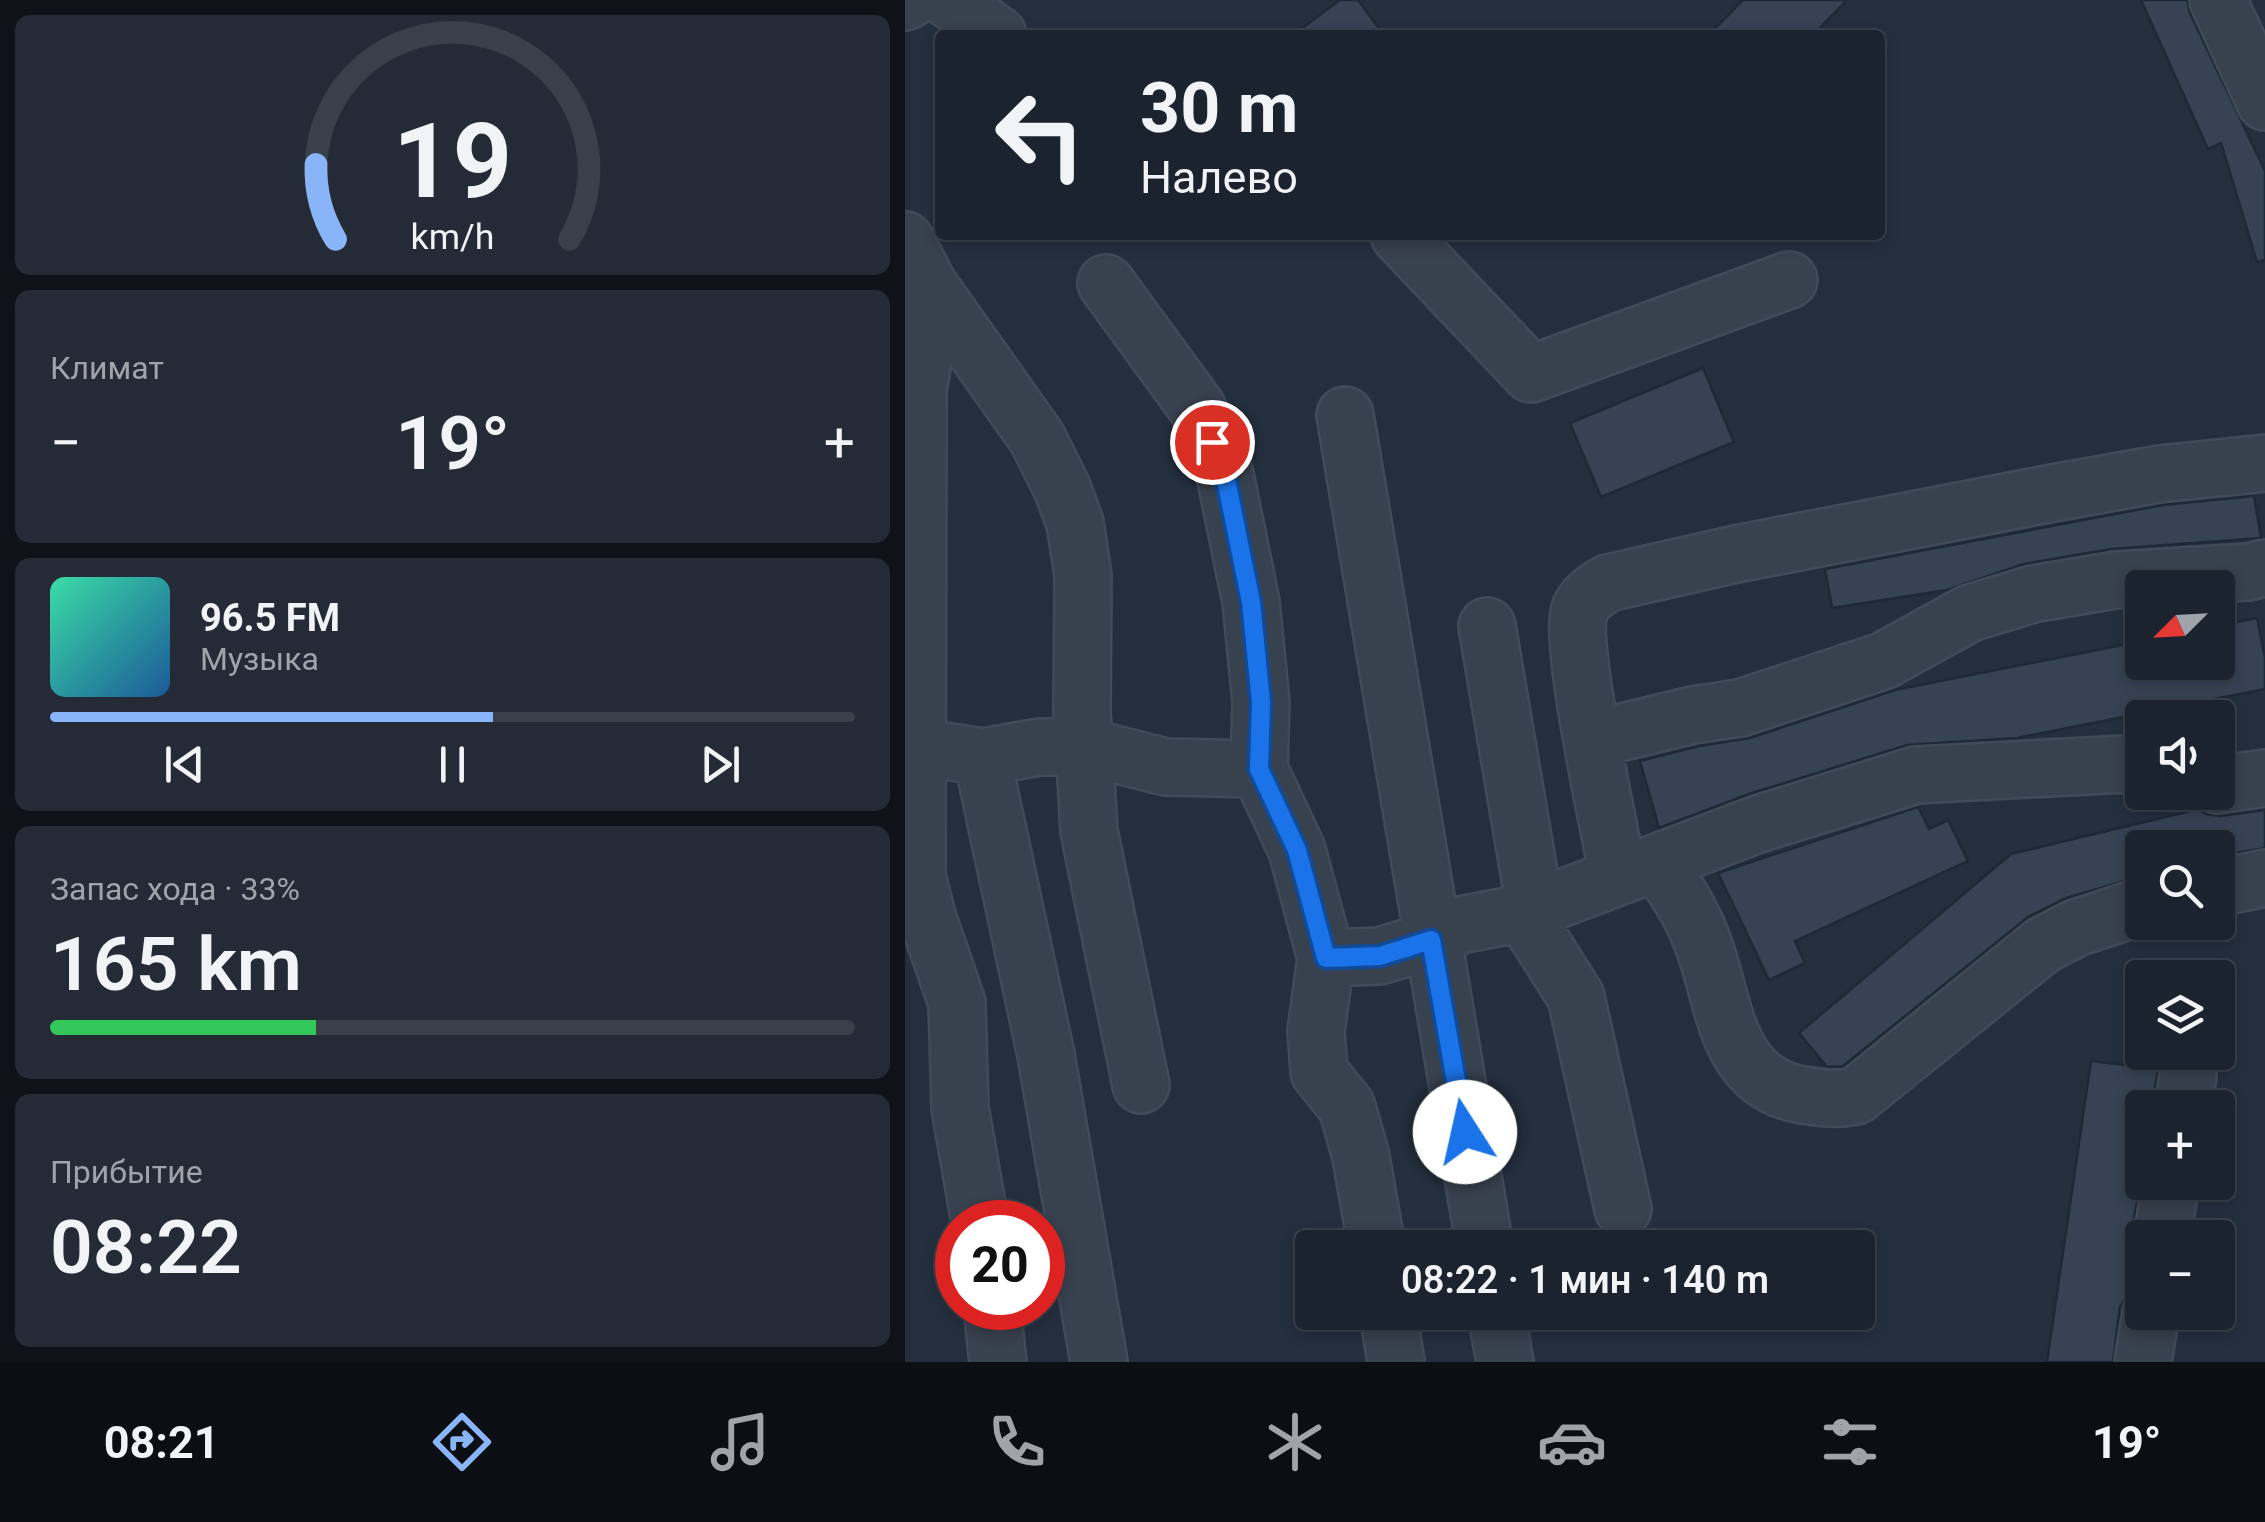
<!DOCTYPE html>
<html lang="ru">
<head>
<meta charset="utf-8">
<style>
	body { margin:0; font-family:Roboto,sans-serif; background:#242b36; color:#f1f3f6; height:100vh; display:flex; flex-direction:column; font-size:38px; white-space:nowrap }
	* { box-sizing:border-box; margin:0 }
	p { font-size:32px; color:#a0a4aa }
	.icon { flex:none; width:55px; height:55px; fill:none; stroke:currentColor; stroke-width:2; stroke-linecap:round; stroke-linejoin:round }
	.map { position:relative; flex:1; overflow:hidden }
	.side { display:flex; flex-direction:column; gap:15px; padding:15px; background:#0f1319; width:905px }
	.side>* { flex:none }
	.hud { position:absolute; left:30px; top:30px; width:950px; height:210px; border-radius:10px; box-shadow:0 5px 15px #0003,0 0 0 2px #39404a; background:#1b232e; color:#f1f3f6; overflow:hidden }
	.needle { width:65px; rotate:246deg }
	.buttons { position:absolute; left:1220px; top:570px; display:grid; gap:20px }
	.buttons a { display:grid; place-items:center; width:110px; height:110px; border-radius:10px; background:#1b232e; box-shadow:0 5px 15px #0003,0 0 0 2px #39404a; font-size:50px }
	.speed { position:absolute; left:30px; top:1200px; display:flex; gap:20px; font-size:50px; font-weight:700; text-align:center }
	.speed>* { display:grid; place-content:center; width:130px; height:130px; border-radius:50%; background:#1b232e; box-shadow:0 5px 15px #0003,0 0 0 2px #39404a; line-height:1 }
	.speed .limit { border:15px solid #d22; background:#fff; color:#111 }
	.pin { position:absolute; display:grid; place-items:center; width:85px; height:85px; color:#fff; margin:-42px; border:5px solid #fff; border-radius:50%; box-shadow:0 2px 10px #0007 }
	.me { position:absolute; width:110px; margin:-55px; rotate:350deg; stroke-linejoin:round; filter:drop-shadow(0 0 8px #0008) }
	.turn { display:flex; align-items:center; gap:35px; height:210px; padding:0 40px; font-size:45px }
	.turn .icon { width:130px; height:130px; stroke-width:2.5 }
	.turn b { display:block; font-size:70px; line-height:85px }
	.big { font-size:75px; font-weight:600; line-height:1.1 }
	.side .widget { flex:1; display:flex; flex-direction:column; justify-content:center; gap:15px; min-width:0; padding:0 35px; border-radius:15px; background:#242b36 }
	.side .dial { align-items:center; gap:0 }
	.dial svg { height:260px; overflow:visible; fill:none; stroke:#39404a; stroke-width:7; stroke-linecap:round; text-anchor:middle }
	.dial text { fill:#f1f3f6; stroke:none }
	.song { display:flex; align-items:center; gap:30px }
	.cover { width:120px; height:120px; border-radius:15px; background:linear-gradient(135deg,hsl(160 70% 55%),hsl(210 70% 35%)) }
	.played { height:10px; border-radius:5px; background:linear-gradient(90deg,#8ab4f8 55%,#39404a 55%) }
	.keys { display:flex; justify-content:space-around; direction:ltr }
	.heat { display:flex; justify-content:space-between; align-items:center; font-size:55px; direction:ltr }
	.charge { height:15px; border-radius:8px; background:linear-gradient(90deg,#34c759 33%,#39404a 0) }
	.trip { position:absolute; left:390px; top:1230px; width:580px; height:100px; border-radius:10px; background:#1b232e; box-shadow:0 5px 15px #0003,0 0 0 2px #39404a; font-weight:600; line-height:100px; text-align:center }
	.menu { display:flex; height:160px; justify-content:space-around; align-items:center; background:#0b0e12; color:#a0a4aa }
	.menu .icon { width:70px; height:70px }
	.menu .on { color:#8ab4f8 }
	.menu b { font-size:45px; color:#f1f3f6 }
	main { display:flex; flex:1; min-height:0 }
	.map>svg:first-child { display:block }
	.building { fill:#364354; stroke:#1f2835; stroke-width:2.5 }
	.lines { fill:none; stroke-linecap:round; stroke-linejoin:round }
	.minor-casing { stroke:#414a57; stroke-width:60 }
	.minor { stroke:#38414e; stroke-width:55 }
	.route-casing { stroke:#114b97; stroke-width:25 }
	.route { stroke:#1a73e8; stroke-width:18 }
</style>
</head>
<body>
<main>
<section class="side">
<div class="widget dial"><svg viewBox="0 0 100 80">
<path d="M14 69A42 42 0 1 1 86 69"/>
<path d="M14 69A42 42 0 0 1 8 46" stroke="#8ab4f8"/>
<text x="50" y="56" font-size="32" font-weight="700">19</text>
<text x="50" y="72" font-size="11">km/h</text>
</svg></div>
<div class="widget"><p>Климат</p>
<div class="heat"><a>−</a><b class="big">19°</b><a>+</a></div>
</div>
<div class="widget">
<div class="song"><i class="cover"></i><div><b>96.5 FM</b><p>Музыка</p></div></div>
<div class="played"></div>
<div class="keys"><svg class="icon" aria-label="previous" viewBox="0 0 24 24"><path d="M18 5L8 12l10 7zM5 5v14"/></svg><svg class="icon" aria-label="pause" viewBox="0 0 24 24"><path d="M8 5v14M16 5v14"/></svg><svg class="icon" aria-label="next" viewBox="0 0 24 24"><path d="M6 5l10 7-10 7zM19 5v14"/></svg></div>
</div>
<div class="widget"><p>Запас хода · 33%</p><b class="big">165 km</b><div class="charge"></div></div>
<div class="widget"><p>Прибытие</p><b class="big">08:22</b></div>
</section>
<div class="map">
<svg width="1360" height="1362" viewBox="0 0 1360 1362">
	<rect width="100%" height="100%" fill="#242f3e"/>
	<!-- building -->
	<path class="building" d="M435 0H453L479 35H388Z
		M838 0H942L908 35H804Z
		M1236 0H1282L1285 13 1360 171V260L1352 262 1316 143 1303 149Z
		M798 368 829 442 696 497 665 423Z
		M1349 496 1356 538 1206 549 1119 564 1042 590 927 608 920 569 1258 505Z
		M1352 618 1360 658V689L1112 738 1002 745 844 794 754 828 735 761 794 746 845 738 990 690 1238 641V662H1312V626Z
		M1013 807 1024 829 1043 820 1063 861 890 941 900 963 864 980 813 873Z
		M1294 809 1301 814 1316 816 1360 810V848L1312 856V848H1238V876L1161 898 1123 917 938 1066 922 1067 894 1033 1106 854Z
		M1186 1061 1253 1069 1247 1108H1238V1171L1226 1233 1231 1253 1226 1289 1215 1307 1208 1362H1142Z"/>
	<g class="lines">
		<defs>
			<path id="minor" d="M44 0 93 35
				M1313 0 1360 102
				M0 2 4 0
				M494 235 626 374 884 280
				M0 240 23 284 132 438 157 488 170 523 178 575 177 711 184 831 236 1085
				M201 283 293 409 320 475 346 602 356 702 354 769 392 850 421 958 411 1031 414 1072 442 1107 456 1157 472 1248
				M23 284V331L13 391 12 876 22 916 52 1003 55 1108 75 1222
				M440 415 580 1248
				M582 626 630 908
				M689 739 788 715 835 708 978 661 1065 613 1128 594 1211 580 1343 572 1360 568
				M41 751 77 757 135 747H182L261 767 354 769
				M77 757 141 1055 194 1362
				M1312 785 1360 778
				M751 863C775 892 792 922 803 958 821 1016 826 1082 897 1095 917 1098 931 1100 951 1096L1138 945 1171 928 1238 906
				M713 876C705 830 663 643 675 609 680 597 693 589 703 583L831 554 1148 493 1254 474 1360 463
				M1312 888 1360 878
				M618 913 671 997 718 1209
				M421 958 475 956 526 940 555 925 618 913 853 824 1011 775 1220 764 1238 770
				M1278 1108 1283 1076
				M1257 1238 1266 1182
				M87 1308 93 1362
				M483 1312 491 1362
				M591 1312 600 1362
				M1238 1362 1246 1312"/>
		</defs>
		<!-- minor casing -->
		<use href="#minor" class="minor-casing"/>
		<!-- minor -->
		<use href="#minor" class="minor"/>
	</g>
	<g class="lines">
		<defs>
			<path id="route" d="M307 442 320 475 346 602 356 702 354 769 392 850 421 958 475 956 526 940 560 1132"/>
		</defs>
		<!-- route casing -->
		<use href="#route" class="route-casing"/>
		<!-- route -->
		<use href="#route" class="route"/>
	</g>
</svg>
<div class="buttons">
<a><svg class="needle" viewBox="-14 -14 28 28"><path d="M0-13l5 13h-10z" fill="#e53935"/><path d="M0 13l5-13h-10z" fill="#a0a4aa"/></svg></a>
<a><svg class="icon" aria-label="sound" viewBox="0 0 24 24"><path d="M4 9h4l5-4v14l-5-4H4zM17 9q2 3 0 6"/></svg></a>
<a><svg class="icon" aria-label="search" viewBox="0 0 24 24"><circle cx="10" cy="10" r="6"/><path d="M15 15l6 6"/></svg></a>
<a><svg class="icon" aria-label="layers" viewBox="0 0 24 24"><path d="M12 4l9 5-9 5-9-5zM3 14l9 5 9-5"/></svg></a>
<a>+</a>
<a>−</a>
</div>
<div class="speed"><div class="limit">20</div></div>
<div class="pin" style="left:307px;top:442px;background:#d93025"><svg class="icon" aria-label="arrive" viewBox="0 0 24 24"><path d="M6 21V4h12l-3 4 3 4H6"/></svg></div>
<svg class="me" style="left:560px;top:1132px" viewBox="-20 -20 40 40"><circle r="19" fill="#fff"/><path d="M0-13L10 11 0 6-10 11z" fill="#1a73e8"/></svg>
<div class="trip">08:22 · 1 мин · 140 m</div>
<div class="hud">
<div class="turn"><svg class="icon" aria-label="left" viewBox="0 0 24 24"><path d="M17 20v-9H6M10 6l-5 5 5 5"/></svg><div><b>30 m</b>Налево</div></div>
</div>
</div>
</main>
<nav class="menu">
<b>08:21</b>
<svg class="icon on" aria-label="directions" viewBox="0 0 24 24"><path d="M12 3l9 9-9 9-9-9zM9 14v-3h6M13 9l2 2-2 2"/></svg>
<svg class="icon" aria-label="music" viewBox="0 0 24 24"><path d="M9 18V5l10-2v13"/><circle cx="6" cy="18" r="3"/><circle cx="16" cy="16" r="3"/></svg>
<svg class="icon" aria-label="phone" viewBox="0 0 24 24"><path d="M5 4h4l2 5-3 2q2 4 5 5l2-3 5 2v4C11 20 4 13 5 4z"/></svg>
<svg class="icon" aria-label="climate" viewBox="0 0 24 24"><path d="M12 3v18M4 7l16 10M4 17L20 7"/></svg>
<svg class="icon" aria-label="car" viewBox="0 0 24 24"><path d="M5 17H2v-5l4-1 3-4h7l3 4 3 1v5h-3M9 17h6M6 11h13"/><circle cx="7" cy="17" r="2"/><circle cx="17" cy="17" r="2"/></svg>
<svg class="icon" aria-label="filters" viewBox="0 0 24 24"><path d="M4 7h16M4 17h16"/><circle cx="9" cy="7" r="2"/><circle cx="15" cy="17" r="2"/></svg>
<b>19°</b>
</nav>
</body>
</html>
